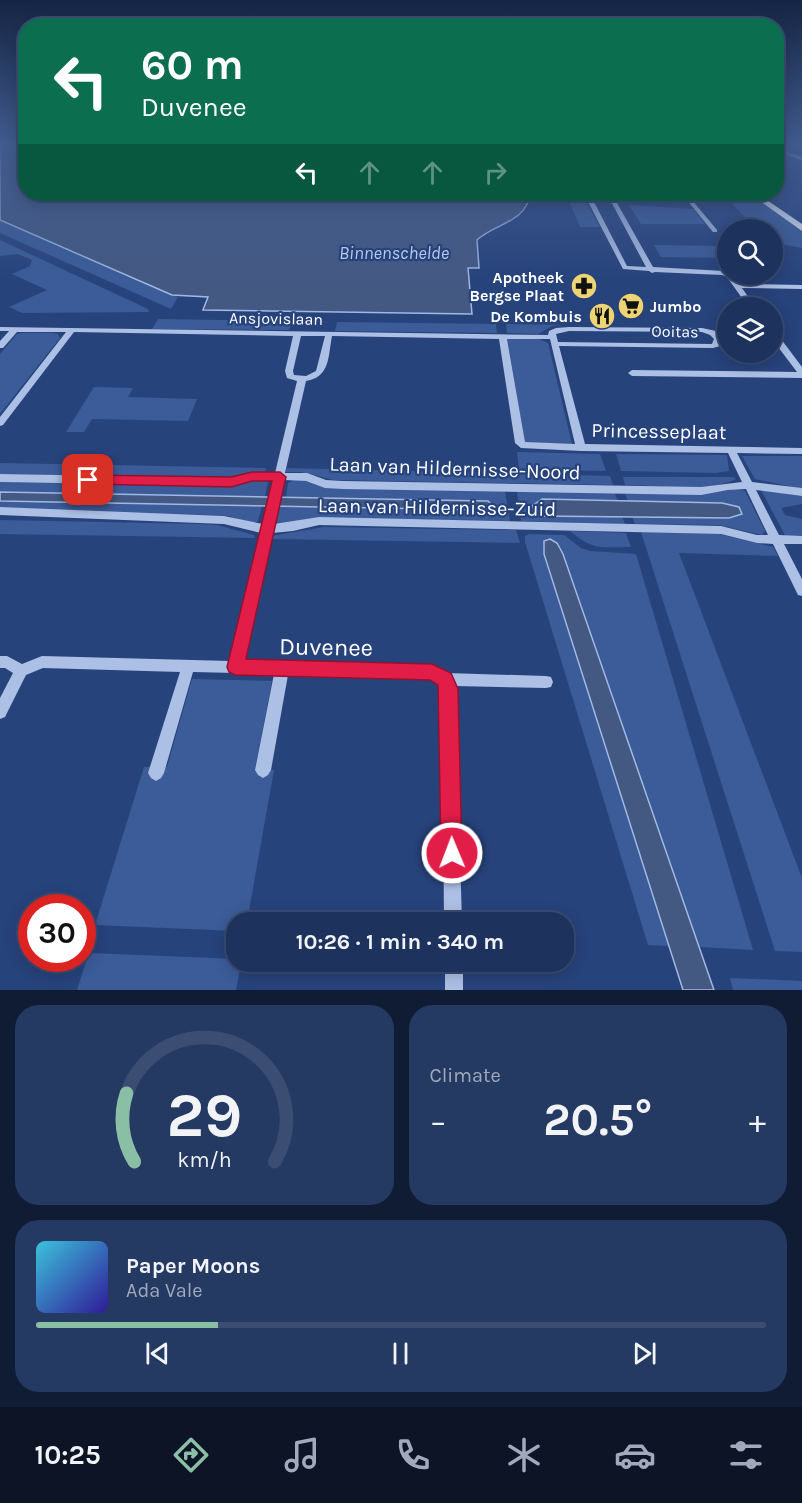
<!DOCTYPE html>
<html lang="en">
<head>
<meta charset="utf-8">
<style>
	body { margin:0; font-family:Karla,sans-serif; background:#253a63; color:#f1f3f6; height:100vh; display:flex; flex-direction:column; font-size:22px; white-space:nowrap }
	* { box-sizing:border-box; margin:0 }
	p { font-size:20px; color:#a0aabc }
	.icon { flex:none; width:33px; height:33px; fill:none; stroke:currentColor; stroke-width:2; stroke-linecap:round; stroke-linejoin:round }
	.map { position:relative; height:990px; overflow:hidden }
	.sheet { display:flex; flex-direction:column; gap:15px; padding:15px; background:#101c33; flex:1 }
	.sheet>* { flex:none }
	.guide { position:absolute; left:18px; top:18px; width:766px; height:183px; border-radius:24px; box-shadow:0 3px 15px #0003,0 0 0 2px #3b4d72; background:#0b6e4f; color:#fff; overflow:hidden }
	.fabs { position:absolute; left:717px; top:219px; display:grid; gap:12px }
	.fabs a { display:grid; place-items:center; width:66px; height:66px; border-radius:50%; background:#1d325d; box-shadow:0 3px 15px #0003,0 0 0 2px #3b4d72; font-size:30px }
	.speed { position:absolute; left:18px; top:894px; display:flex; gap:12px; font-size:30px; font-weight:700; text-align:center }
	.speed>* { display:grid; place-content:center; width:78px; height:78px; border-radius:50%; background:#1d325d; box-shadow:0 3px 15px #0003,0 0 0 2px #3b4d72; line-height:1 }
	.speed .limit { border:9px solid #d22; background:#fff; color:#111 }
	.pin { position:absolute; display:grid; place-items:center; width:51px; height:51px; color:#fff; margin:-26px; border-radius:12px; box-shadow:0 3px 9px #0006 }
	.me { position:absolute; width:66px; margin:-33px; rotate:359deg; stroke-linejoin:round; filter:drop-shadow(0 0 4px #0008) }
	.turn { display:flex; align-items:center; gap:21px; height:126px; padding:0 24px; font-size:27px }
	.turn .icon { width:78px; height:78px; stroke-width:2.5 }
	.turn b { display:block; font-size:42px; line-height:51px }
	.lanes { display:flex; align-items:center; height:57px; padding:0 24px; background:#0003; justify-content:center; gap:30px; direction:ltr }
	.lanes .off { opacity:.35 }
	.big { font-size:45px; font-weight:700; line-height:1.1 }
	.sheet .tile { flex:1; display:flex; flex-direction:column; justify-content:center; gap:9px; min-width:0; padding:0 21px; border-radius:24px; background:#253a63 }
	.sheet .dial { align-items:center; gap:0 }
	.dial svg { height:156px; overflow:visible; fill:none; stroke:#3b4d72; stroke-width:7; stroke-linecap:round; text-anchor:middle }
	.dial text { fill:#f1f3f6; stroke:none }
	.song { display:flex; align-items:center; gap:18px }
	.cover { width:72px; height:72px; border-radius:9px; background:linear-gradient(135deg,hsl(190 70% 55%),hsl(250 70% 35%)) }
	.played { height:6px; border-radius:3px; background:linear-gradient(90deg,#8abfa5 25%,#3b4d72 25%) }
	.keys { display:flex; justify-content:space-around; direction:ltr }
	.heat { display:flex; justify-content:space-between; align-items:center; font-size:33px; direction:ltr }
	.sheet .tiles { flex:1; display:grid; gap:15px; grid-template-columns:1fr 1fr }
	.tile:last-child { grid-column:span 2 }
	.trip { position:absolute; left:226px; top:912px; width:348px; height:60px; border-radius:24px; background:#1d325d; box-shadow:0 3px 15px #0003,0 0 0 2px #3b4d72; font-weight:700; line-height:60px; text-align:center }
	.dock { display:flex; height:96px; justify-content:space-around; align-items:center; background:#0c1425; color:#a0aabc }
	.dock .icon { width:42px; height:42px }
	.dock .current { color:#8abfa5 }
	.dock b { font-size:27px; color:#f1f3f6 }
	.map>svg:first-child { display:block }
	.green { fill:#3b5c99 }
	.water { fill:#445982; stroke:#a0b9e4; stroke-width:1.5 }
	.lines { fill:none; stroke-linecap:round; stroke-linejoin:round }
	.minor { fill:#acbfe4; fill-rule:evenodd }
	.major { fill:#ebf0fc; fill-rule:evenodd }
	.route { fill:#e11d48; stroke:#92132f; stroke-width:1.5 }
	.labels { text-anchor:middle; stroke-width:4.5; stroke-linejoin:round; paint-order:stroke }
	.far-poi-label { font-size:16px; font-weight:bold; fill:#fff; stroke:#27437c; text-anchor:end }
	.far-street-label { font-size:16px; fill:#fff; stroke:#27437c }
	.far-water-label { font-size:18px; font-style:italic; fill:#b7caec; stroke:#27437c }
	.street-label { font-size:20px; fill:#fff; stroke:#27437c }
	.near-street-label { font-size:24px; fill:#fff; stroke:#27437c }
</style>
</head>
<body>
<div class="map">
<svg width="802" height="990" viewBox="0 0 802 990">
	<rect width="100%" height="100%" fill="#27437c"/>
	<!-- green -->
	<path class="green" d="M566 194H582L600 227H580Z
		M724 194H750L802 231V248L776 243 774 239 777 235 773 232 772 230C751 229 737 208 724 194Z
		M629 205 693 209 705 224H641Z
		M0 220 178 297 171 309 0 233Z
		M0 240 148 309 149 312 22 313 9 307 47 290 12 274 30 266 32 260 18 254 0 256Z
		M654 245 727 246V258L661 257Z
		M158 319 292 321 289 330 152 329Z
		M337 322 496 324 497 333 335 331Z
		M506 324 563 325 552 326 538 334 507 333Z
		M23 333H53L58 334 60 338 0 414V354L17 334Z
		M507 338 539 339 548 343 572 444 525 443Z
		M94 387 133 388 128 397 197 399 188 421 92 419 84 432H66Z
		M517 452 600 454 606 471 519 469Z
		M616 454 727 455 729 471 716 473 621 471Z
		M742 456H802V489L755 479Z
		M0 463 266 468 265 472H250L228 480 0 474Z
		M287 468 610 476 613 485 334 480 301 472H286Z
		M623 477H733L736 479C709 493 657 485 625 485Z
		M261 479 268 482 265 497 0 492V482L230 486Z
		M294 480 313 482 326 487 505 491 510 521 329 518 273 526 278 506 489 510 491 502 286 497 288 483Z
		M736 489 745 491 765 531 762 535 719 525 635 524 632 516 729 518 742 514 739 507 722 503 628 501 625 494H702Z
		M761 490 802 496V504L781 508 785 515 802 519V536L786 537Z
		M517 491 615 493 617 500 542 499 533 508 539 516H622L625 524 521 521Z
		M0 501 262 506 258 521 253 524 229 516 210 515 0 511Z
		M0 520 201 524 217 525 254 535 255 538 0 534Z
		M324 527 516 530 520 543 271 539V536Z
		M570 531 626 533 631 547C602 547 593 551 570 531Z
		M641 532 719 534 773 547 778 556 679 553 802 878V952L775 951Z
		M529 534 564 535 581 548 590 551 636 554 753 950 699 947 563 554 543 547 669 946 648 945 525 542V536Z
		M192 679 272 681 255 769 274 770 247 922H237V931L95 925 144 767H167Z
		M89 953 237 959V962H241L236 990H77Z
		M730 978 802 981V990H733Z"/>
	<!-- water -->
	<path class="water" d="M0 145H25L26 194H530C527 222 494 224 477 240L479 268H468L472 314 203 310 208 297 172 295 0 220Z
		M0 492 488 501 492 505 489 510 0 501Z
		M542 499 722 503 739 507 742 514 729 518 539 516 532 506Z
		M550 539 557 543 563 554 714 990H683L544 554V541Z"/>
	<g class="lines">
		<!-- minor -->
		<path class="minor" d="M777 149 802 157V160L777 152Z
			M584 194H590L627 266 646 267 607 194H612L653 267 724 271 728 272V274L731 275 739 284 802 285V289L742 288 756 308H749L727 277 722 275 655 272 652 273 649 271 623 269Z
			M682 194H687L717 230V232H713Z
			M0 327 548 335 549 331 556 328 569 327 702 328 716 331 720 337H728V341H721L720 346 713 348 559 346 585 444 802 448V454L737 453 752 482 802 488V496L756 490 779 535 802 536V544H784L802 579V596L798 595 773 544 757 543 721 534 319 525 293 531 272 533 243 661 432 666 446 673 546 676 551 677 553 682 551 687 546 688 455 686 462 922H444L442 689 440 683 431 678 288 675 271 770 268 775 263 778 258 775 255 770 274 674 193 672 164 773 161 778 156 781 151 778 148 773 180 672 43 668 26 675 5 717 0 719V698L13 673 5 668H0V656H7L22 664 42 656 230 661 261 533 224 524 0 515V507L224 516 263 524 273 480H251L231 486 0 482V474L231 478 251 472 275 473 297 381 287 378 285 371 293 336 74 332 3 425 0 426V417L66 332H17L3 348H0V341L9 331H0ZM569 331 702 332 710 335 714 339 712 344 558 342 556 334ZM301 336H325L316 371 306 376 294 375 293 371ZM332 336 499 339 515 443 521 448 581 451 728 453 742 482 701 487 343 481 326 480 307 473H285L306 381C330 377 328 357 332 336ZM507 339H550L575 444 525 442ZM284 480 306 481 325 488 343 489 701 495 728 490 746 489 768 535H757L721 526 319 517 274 524Z
			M772 331H775L802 367V378L632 376 628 373 632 370 797 372 772 339Z
			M445 962H463V990H445Z"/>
		<!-- major -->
		<path class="major" d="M750 194H758L802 224V231Z"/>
	</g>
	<!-- sky -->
	<linearGradient id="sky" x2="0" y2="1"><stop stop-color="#152544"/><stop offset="0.51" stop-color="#415b8e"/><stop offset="1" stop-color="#415b8e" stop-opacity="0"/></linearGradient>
	<rect width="802" height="283" fill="url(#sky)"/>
	<!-- route -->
	<path class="route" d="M252 472H280L286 477 246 659 432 664 451 673 458 689 462 853 459 860 452 863 444 860 441 853 438 685 430 680 235 675 229 672 227 667 272 481H252L231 487 88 484 81 480 88 475 231 477Z"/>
	<!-- icons -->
	<defs>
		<symbol id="pharmacy-disc" viewBox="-11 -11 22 22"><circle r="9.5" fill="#ecd572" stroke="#27437c"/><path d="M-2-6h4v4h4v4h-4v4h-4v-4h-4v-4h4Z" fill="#111"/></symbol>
		<symbol id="supermarket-disc" viewBox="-11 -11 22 22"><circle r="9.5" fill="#ecd572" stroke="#27437c"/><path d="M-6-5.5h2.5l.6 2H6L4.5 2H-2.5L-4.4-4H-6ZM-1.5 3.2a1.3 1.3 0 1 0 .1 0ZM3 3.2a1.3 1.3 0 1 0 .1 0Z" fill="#111"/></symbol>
		<symbol id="restaurant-disc" viewBox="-11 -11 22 22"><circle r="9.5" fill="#ecd572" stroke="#27437c"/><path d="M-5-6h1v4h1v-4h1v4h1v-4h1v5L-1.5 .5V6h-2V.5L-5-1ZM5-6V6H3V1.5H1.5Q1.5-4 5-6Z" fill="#111"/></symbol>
	</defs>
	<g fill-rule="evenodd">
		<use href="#pharmacy-disc" x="569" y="271" width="30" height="30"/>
		<use href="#supermarket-disc" x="616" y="291" width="30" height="30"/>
		<use href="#restaurant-disc" x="587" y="301" width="30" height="30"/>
	</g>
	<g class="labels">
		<!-- far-poi labels -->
		<g class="far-poi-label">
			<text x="564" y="283">Apotheek<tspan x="564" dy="18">Bergse Plaat</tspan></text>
			<text x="650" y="312" text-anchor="start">Jumbo</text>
			<text x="582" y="322">De Kombuis</text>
		</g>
		<!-- far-street labels -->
		<g class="far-street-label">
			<text transform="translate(276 318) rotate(1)" y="6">Ansjovislaan</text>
			<text transform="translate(675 331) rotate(1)" y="6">Ooitas</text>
		</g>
		<!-- far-water labels -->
		<g class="far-water-label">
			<text x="394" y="259">Binnenschelde</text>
		</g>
		<!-- street labels -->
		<g class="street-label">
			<text transform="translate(659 431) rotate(1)" y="7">Princesseplaat</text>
			<text transform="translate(455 468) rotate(2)" y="7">Laan van Hildernisse-Noord</text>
			<text transform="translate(437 507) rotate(1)" y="7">Laan van Hildernisse-Zuid</text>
		</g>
		<!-- near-street labels -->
		<g class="near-street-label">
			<text transform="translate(326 647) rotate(1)" y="8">Duvenee</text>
		</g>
	</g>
</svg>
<div class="fabs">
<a><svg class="icon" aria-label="search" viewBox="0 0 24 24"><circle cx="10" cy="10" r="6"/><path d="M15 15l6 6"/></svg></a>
<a><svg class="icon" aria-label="layers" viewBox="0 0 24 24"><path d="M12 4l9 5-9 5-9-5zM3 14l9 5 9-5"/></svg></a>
</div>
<div class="speed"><div class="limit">30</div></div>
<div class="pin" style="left:88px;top:480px;background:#d93025"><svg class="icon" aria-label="arrive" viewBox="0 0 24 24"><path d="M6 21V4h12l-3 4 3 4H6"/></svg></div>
<svg class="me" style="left:452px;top:853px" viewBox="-20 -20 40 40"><circle r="17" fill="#e11d48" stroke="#fff" stroke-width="3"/><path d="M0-11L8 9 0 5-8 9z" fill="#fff"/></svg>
<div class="trip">10:26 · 1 min · 340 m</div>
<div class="guide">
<div class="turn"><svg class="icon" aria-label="left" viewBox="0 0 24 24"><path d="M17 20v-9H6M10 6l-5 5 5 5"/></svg><div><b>60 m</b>Duvenee</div></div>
<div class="lanes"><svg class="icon" aria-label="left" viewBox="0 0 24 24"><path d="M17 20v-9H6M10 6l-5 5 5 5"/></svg><svg class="icon off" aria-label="ahead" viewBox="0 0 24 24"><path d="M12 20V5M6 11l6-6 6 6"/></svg><svg class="icon off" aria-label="ahead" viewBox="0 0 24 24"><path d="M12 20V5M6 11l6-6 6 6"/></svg><svg class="icon off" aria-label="right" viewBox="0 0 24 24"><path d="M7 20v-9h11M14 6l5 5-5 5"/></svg></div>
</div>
</div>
<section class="sheet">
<div class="tiles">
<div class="tile dial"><svg viewBox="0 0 100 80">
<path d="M14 69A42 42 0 1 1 86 69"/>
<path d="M14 69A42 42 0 0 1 10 34" stroke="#8abfa5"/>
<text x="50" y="56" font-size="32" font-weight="700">29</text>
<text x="50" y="72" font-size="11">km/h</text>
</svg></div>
<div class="tile"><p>Climate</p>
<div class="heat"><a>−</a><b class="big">20.5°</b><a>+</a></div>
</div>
<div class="tile">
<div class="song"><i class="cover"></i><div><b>Paper Moons</b><p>Ada Vale</p></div></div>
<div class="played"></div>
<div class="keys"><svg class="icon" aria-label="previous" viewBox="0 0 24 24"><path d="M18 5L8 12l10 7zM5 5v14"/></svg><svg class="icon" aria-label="pause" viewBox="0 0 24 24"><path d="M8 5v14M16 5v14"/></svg><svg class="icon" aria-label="next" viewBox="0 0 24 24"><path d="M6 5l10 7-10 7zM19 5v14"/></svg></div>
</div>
</div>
</section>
<nav class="dock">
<b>10:25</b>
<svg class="icon current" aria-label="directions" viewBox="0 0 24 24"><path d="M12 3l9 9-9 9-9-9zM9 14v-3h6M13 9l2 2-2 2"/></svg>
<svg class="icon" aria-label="music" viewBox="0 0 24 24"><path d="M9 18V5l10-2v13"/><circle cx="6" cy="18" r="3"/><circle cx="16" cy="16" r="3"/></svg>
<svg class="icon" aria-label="phone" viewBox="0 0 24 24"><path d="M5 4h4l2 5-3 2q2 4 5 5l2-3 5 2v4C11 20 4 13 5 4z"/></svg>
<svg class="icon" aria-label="climate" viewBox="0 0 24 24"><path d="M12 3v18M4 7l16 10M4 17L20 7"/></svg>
<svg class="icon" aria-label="car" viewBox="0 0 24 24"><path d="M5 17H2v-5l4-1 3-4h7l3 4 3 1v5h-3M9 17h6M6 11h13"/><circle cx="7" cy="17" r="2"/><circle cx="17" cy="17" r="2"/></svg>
<svg class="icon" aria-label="filters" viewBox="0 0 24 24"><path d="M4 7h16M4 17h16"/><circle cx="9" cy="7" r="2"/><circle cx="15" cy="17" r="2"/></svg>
</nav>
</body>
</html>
